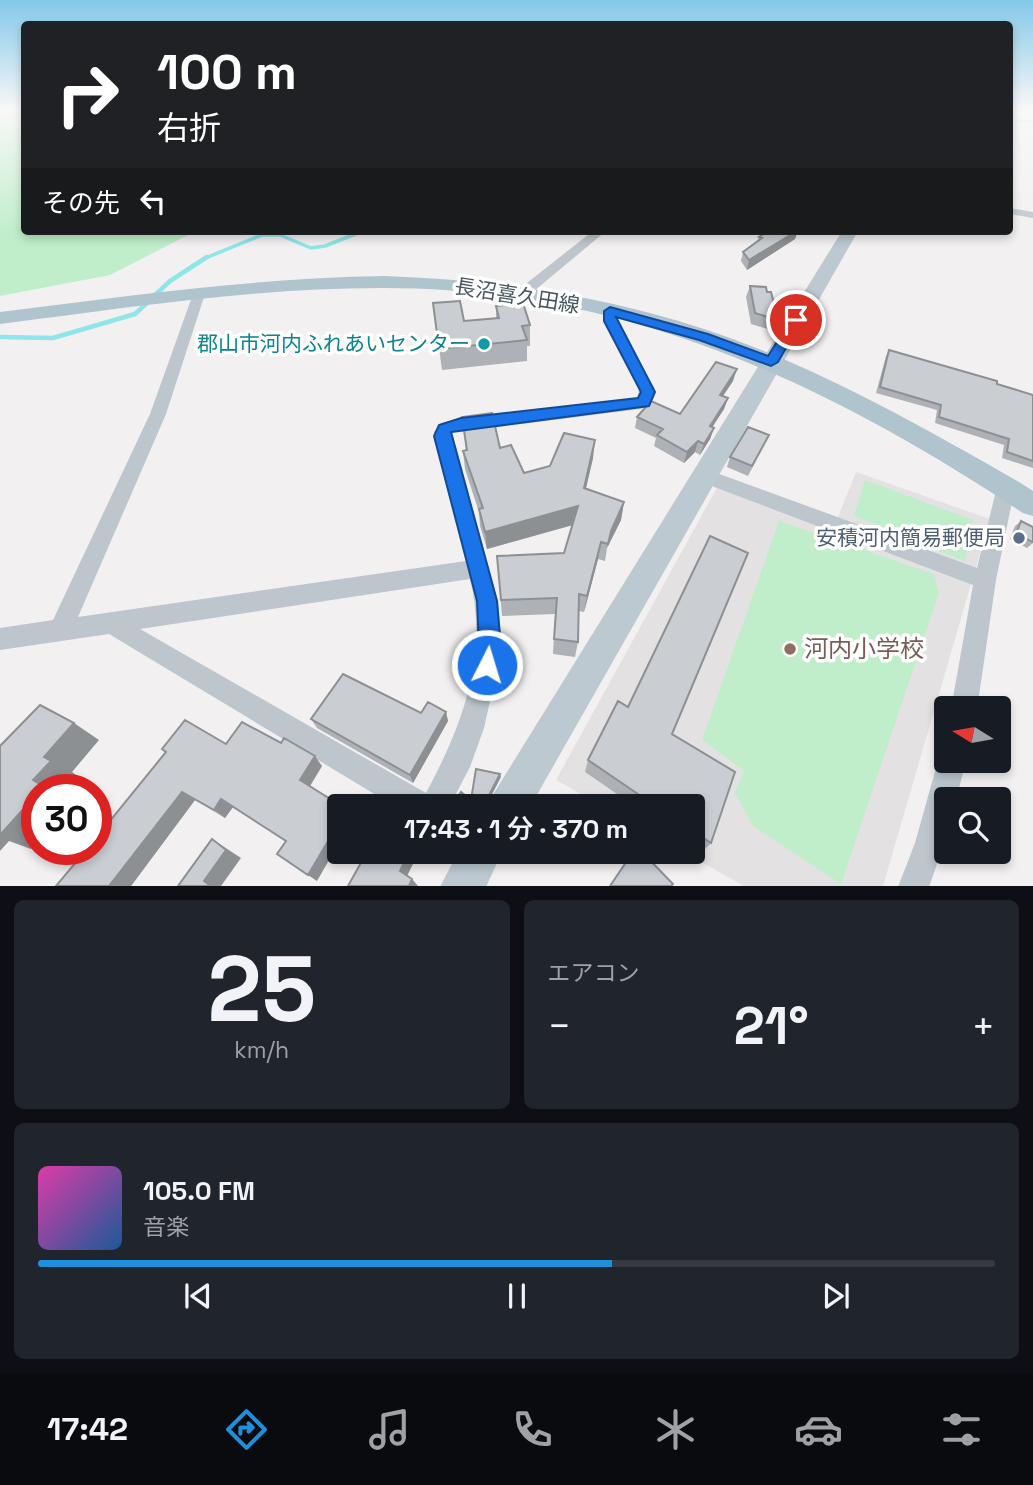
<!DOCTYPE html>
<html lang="ja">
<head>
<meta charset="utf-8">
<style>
	body { margin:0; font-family:"Space Grotesk","Noto Sans JP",sans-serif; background:#20242c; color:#f1f3f6; height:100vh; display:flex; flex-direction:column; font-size:26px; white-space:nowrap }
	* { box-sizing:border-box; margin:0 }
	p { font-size:23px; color:#9ea1a6 }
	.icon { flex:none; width:38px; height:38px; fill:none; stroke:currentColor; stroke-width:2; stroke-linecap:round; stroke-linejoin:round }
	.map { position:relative; height:886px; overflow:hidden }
	.side { display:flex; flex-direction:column; gap:14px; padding:14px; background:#0d0f14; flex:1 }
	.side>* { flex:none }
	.guide { position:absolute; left:21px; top:21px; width:992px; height:214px; border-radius:7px; box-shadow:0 4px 10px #0003; background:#202124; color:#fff; overflow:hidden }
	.needle { width:46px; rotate:281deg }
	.controls { position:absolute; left:934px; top:696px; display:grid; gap:14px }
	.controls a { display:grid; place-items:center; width:77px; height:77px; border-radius:7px; background:#171b24; box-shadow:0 4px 10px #0003; font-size:35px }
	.speed { position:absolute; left:21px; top:774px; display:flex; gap:14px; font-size:35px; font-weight:700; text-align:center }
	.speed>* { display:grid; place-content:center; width:91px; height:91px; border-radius:50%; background:#171b24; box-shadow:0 4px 10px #0003; line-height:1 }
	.speed .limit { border:10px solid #d22; background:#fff; color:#111 }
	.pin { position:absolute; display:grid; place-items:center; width:60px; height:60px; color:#fff; margin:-30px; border:4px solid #fff; border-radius:50%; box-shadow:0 2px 7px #0007 }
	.me { position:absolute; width:77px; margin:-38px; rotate:5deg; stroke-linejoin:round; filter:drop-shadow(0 0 5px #0008) }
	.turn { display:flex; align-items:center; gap:24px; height:147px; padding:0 21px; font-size:32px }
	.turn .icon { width:91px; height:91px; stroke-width:2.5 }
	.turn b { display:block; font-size:49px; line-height:60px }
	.then { display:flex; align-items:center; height:66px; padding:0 21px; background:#0003; gap:14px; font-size:26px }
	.big { font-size:52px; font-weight:600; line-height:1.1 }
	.side .card { flex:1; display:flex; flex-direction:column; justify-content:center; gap:10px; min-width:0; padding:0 24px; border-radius:10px; background:#20242c }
	.side .dial { align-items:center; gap:0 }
	.dial b { font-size:91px; line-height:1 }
	.song { display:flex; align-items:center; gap:21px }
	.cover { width:84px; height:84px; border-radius:10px; background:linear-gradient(135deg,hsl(320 70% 55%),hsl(210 70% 35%)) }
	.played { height:7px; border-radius:4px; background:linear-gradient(90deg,#1e8fde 60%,#363941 60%) }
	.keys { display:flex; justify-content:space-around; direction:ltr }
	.heat { display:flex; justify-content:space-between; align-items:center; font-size:38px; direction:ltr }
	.side .tiles { flex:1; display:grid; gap:14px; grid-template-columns:1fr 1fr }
	.card:last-child { grid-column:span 2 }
	.trip { position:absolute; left:327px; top:794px; width:378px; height:70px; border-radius:7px; background:#171b24; box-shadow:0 4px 10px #0003; font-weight:600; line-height:70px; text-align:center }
	.tabs { display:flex; height:112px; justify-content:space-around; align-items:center; background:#090b0e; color:#9ea1a6 }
	.tabs .icon { width:49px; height:49px }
	.tabs .selected { color:#1e8fde }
	.tabs b { font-size:32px; color:#f1f3f6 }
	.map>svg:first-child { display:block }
	.education { fill:#e3e1e2 }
	.green { fill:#c0eecb }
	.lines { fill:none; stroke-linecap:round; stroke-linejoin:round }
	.stream-far2 { stroke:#8ee5ea; stroke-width:2.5 }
	.stream-far1 { stroke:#8ee5ea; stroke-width:3.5 }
	.stream { stroke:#8ee5ea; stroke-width:4.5 }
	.street { fill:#bcc6cc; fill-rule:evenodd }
	.secondary { fill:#bcc9d1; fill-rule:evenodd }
	.primary { fill:#b0c4ce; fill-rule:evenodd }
	.wall { fill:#aeb1b5 }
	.shaded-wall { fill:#8d9093 }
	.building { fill:#caced2; stroke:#8d9093; stroke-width:2 }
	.route { fill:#1a73e8; stroke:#114b97; stroke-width:2 }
	.culture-dot { fill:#0f9aa8; stroke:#fff; stroke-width:2.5 }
	.service-dot { fill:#5c6f8a; stroke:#fff; stroke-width:2.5 }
	.education-dot { fill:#8d6e63; stroke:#fff; stroke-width:2.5 }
	.labels { text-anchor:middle; stroke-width:7; stroke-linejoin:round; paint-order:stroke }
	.street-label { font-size:21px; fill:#48565d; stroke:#fff }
	.culture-label { font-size:21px; fill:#0d838f; stroke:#fff; text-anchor:end }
	.service-label { font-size:21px; fill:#4e5e75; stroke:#fff; text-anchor:end }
	.near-education-label { font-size:24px; fill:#785e54; stroke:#fff; text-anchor:start }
</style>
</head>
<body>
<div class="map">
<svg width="1033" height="887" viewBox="0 0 1033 887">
	<rect width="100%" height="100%" fill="#f2f0f0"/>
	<!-- education -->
	<path class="education" d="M856 472 990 519 883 886H744L684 852H693V807H604L556 780 719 484 838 517Z"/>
	<!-- green -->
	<path class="green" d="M0 110H24V231H196L110 275 0 296Z
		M865 480 973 520 965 561 854 516Z
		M779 521 934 574 939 593 841 884 753 826 735 793 744 770 702 740Z"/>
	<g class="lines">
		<!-- stream-far2 -->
		<path class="stream-far2" d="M1010 120 1033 121"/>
		<!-- stream-far1 -->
		<path class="stream-far1" d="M203 259 262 235H280L311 248 325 246 363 231"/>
		<!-- stream -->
		<path class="stream" d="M154 296 170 281 207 257
			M0 337 53 338 135 314 147 303"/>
		<!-- street -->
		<path class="street" d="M1010 208 1033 212V218L1010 214Z
			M593 231H606L528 296H518V290Z
			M199 290 205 294 166 414 78 617 466 561 434 432 441 423 461 418 637 398 639 389 603 321 605 308H615L617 321 655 389 651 405 640 409 452 433 498 601 502 648 484 728 470 767 449 807H396L109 634 0 650V628L53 620 150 414 193 294ZM470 579C489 656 462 726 426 793L140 629Z
			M703 468 977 568 997 487 999 482H1013L1015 487 996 580 977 709H951L973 585 696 480 694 475 696 470Z
			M947 750V761H966L956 800H947V835L929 887H898L915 843 938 761 942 751Z"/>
		<!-- secondary -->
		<path class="secondary" d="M842 231H858L530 807H488L494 793Z
			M458 852H502L486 887H440Z"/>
		<!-- primary -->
		<path class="primary" d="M384 276C503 280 621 298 733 339 833 376 927 429 1019 482L1033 491V516L1023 513C825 382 623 287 381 288 253 288 127 308 0 324V312C128 296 255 278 384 276Z"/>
	</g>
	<!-- wall -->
	<path class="wall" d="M797 233 795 239 747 270 741 261 743 252 757 242 759 237Z
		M750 286 767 292 774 304 785 308 781 318 774 331 751 324 746 297Z
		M433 303 464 321 496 318V306L530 325V346H527V361L442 370Z
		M889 350 1033 395V468L1002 458 1004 445 935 423 937 410 876 393 886 356Z
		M733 381 723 396 728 398 724 409 712 427 714 428 710 439 700 455 695 452 684 463 654 446 656 438 635 428 637 417 680 414Z
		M462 417 500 448 524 473 593 458 586 488 624 502 621 520 607 548 605 561 598 559 584 612 579 611 578 642 575 657 553 654 555 614 502 616 497 556 564 553 573 525 487 549 480 526 479 512 465 469 463 451H466Z
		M764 445 748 476 727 467 730 457Z
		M1021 521 1033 527V543L1027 548 1010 539 1015 526Z
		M446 712 448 721 413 783 317 728 311 719Z
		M672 734 711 843 702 852 693 846V807H636L585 772 588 760Z
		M226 744 322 766 310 786 317 881 285 841 233 807 225 818 195 800 131 886H56Z"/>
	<!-- shaded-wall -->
	<path class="shaded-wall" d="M794 231H800L797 233 795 239 747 270 749 260Z
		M785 308 781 318 774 331 778 320Z
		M737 369 733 381 716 406 720 395Z
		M728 398 724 409 706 437 710 426Z
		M714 428 710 439 700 455 704 444Z
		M595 440 593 458 582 505 584 488Z
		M698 441 695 452 684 463 687 452Z
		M624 502 621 520 607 548 611 531Z
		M578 506 576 524 487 549 485 532Z
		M601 542 598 559 584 612 587 596Z
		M446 712 448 721 413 783 410 775Z
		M74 723 99 740 72 772 79 777 68 789H41L33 780 44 757Z
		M315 756 322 766 308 789 300 780Z
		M500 774 501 777 486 806 485 803Z
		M182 792 195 800 131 886H109Z
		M37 794V843L31 849 9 841 0 851V832Z
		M221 799 233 807 225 818 214 810Z
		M340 821V841L317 881 308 875Z
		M212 839 241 858 221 886H211L204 881Z
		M409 852H419L406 878 400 871Z
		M412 879 418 886H409Z"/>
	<!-- building -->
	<path class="building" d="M768 231H797L749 260 743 252 762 238 759 237Z
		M750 286 766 287 767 292H771L774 304 785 308 778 320 755 313Z
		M460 301 464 321 499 318 496 306 523 303 530 325 522 326 527 340 439 349 433 303Z
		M889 350 997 381V384L1033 395V461L1007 452 1009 439 939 417 941 405 880 387Z
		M716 362 737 369 720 395 728 398 710 426 714 428 704 444 698 441 687 452 657 435 663 429 637 417 651 401 680 414Z
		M492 413 500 448 511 445 524 473 550 466 564 433 595 440 584 488 624 502 611 531 608 544 601 542 587 596 579 594 578 642 554 639 557 598 501 600 497 556 564 553 578 506 485 532 479 509 483 508 463 451 467 450 462 417Z
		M748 427 769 435 752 466 730 457Z
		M1021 521 1033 527V542L1016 534Z
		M710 536 748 553 672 734 735 772 711 843 693 831V807H657L588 760 618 701 628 707Z
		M343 674 421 713 428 702 446 712 410 775 311 719Z
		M40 705 74 723 44 757 51 761 33 780 43 786 41 789H37V794L0 835V746Z
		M185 720 226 744 242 722 281 743 284 738 315 756 300 780 343 807H340V821L308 875 277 854 286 841 221 799 214 810 182 792 109 886H56L87 849H96V838L166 752 162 749Z
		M476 769 500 774 485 803 488 807H451L461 792 471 800Z
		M212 839 226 850 204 881 211 886H178Z
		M367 852H409L400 871 412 879 409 886H348Z
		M633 852H642L673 884 671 886H610Z"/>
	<!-- sky -->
	<linearGradient id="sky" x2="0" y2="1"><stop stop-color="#84c8e9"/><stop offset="0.47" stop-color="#f9f8f8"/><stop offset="1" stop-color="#f9f8f8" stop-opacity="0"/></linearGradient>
	<rect width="1033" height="234" fill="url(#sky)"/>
	<!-- route -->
	<path class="route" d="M610 307 708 334 768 356 792 318 796 317 802 320 778 362 771 366 699 340 616 317 655 392 649 406 451 432 497 601 501 648 495 672 487 676 479 672 476 665 479 648 477 601 434 436 439 425 461 418 638 398 641 392 604 321V311Z"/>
	<!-- markers -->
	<circle class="culture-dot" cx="484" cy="344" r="7"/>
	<circle class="service-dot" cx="1019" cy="538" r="7"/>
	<circle class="education-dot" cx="790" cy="649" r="7"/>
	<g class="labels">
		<!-- street labels -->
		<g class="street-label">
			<text transform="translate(517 296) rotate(9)" y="7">長沼喜久田線</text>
		</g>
		<!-- culture labels -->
		<g class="culture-label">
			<text x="470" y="351">郡山市河内ふれあいセンター</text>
		</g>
		<!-- service labels -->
		<g class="service-label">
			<text x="1005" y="545">安積河内簡易郵便局</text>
		</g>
		<!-- near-education labels -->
		<g class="near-education-label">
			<text x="804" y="657">河内小学校</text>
		</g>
	</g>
</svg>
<div class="controls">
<a><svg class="needle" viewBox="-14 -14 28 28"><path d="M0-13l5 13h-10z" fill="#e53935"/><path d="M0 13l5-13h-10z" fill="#9ea1a6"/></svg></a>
<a><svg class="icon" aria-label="search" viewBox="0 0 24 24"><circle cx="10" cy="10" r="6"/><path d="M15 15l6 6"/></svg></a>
</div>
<div class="speed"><div class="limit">30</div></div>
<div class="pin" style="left:796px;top:320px;background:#d93025"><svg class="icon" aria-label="arrive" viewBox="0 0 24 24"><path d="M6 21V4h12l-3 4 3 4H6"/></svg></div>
<svg class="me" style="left:487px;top:665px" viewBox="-20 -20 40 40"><circle r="17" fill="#1a73e8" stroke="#fff" stroke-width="3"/><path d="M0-11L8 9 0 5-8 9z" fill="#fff"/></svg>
<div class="trip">17:43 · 1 分 · 370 m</div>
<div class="guide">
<div class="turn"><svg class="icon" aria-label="right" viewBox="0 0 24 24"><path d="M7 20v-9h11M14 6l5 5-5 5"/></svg><div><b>100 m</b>右折</div></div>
<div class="then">その先<svg class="icon" aria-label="left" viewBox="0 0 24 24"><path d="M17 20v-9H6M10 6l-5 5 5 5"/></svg></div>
</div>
</div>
<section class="side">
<div class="tiles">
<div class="card dial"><b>25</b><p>km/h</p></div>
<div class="card"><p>エアコン</p>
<div class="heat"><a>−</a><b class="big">21°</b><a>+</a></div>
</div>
<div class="card">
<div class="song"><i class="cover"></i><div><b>105.0 FM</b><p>音楽</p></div></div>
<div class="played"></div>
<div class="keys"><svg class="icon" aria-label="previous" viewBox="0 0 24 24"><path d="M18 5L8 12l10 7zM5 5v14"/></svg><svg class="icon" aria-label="pause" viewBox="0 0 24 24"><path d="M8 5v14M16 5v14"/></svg><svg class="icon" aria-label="next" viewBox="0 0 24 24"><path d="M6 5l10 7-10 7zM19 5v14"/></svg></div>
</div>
</div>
</section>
<nav class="tabs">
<b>17:42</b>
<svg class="icon selected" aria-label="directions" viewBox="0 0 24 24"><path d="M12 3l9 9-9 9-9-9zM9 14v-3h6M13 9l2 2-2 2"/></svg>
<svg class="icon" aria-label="music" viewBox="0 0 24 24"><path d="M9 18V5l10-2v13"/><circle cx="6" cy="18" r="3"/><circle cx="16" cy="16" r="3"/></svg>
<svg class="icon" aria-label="phone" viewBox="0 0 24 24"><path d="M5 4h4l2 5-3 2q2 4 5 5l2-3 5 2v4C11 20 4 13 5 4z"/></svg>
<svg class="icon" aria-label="climate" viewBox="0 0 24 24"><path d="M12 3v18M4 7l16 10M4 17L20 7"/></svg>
<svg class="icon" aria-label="car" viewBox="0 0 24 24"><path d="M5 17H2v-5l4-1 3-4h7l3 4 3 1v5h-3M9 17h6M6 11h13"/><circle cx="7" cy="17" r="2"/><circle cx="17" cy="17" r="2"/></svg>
<svg class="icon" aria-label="filters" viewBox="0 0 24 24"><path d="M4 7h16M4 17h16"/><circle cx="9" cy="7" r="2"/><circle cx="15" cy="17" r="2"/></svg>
</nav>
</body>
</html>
